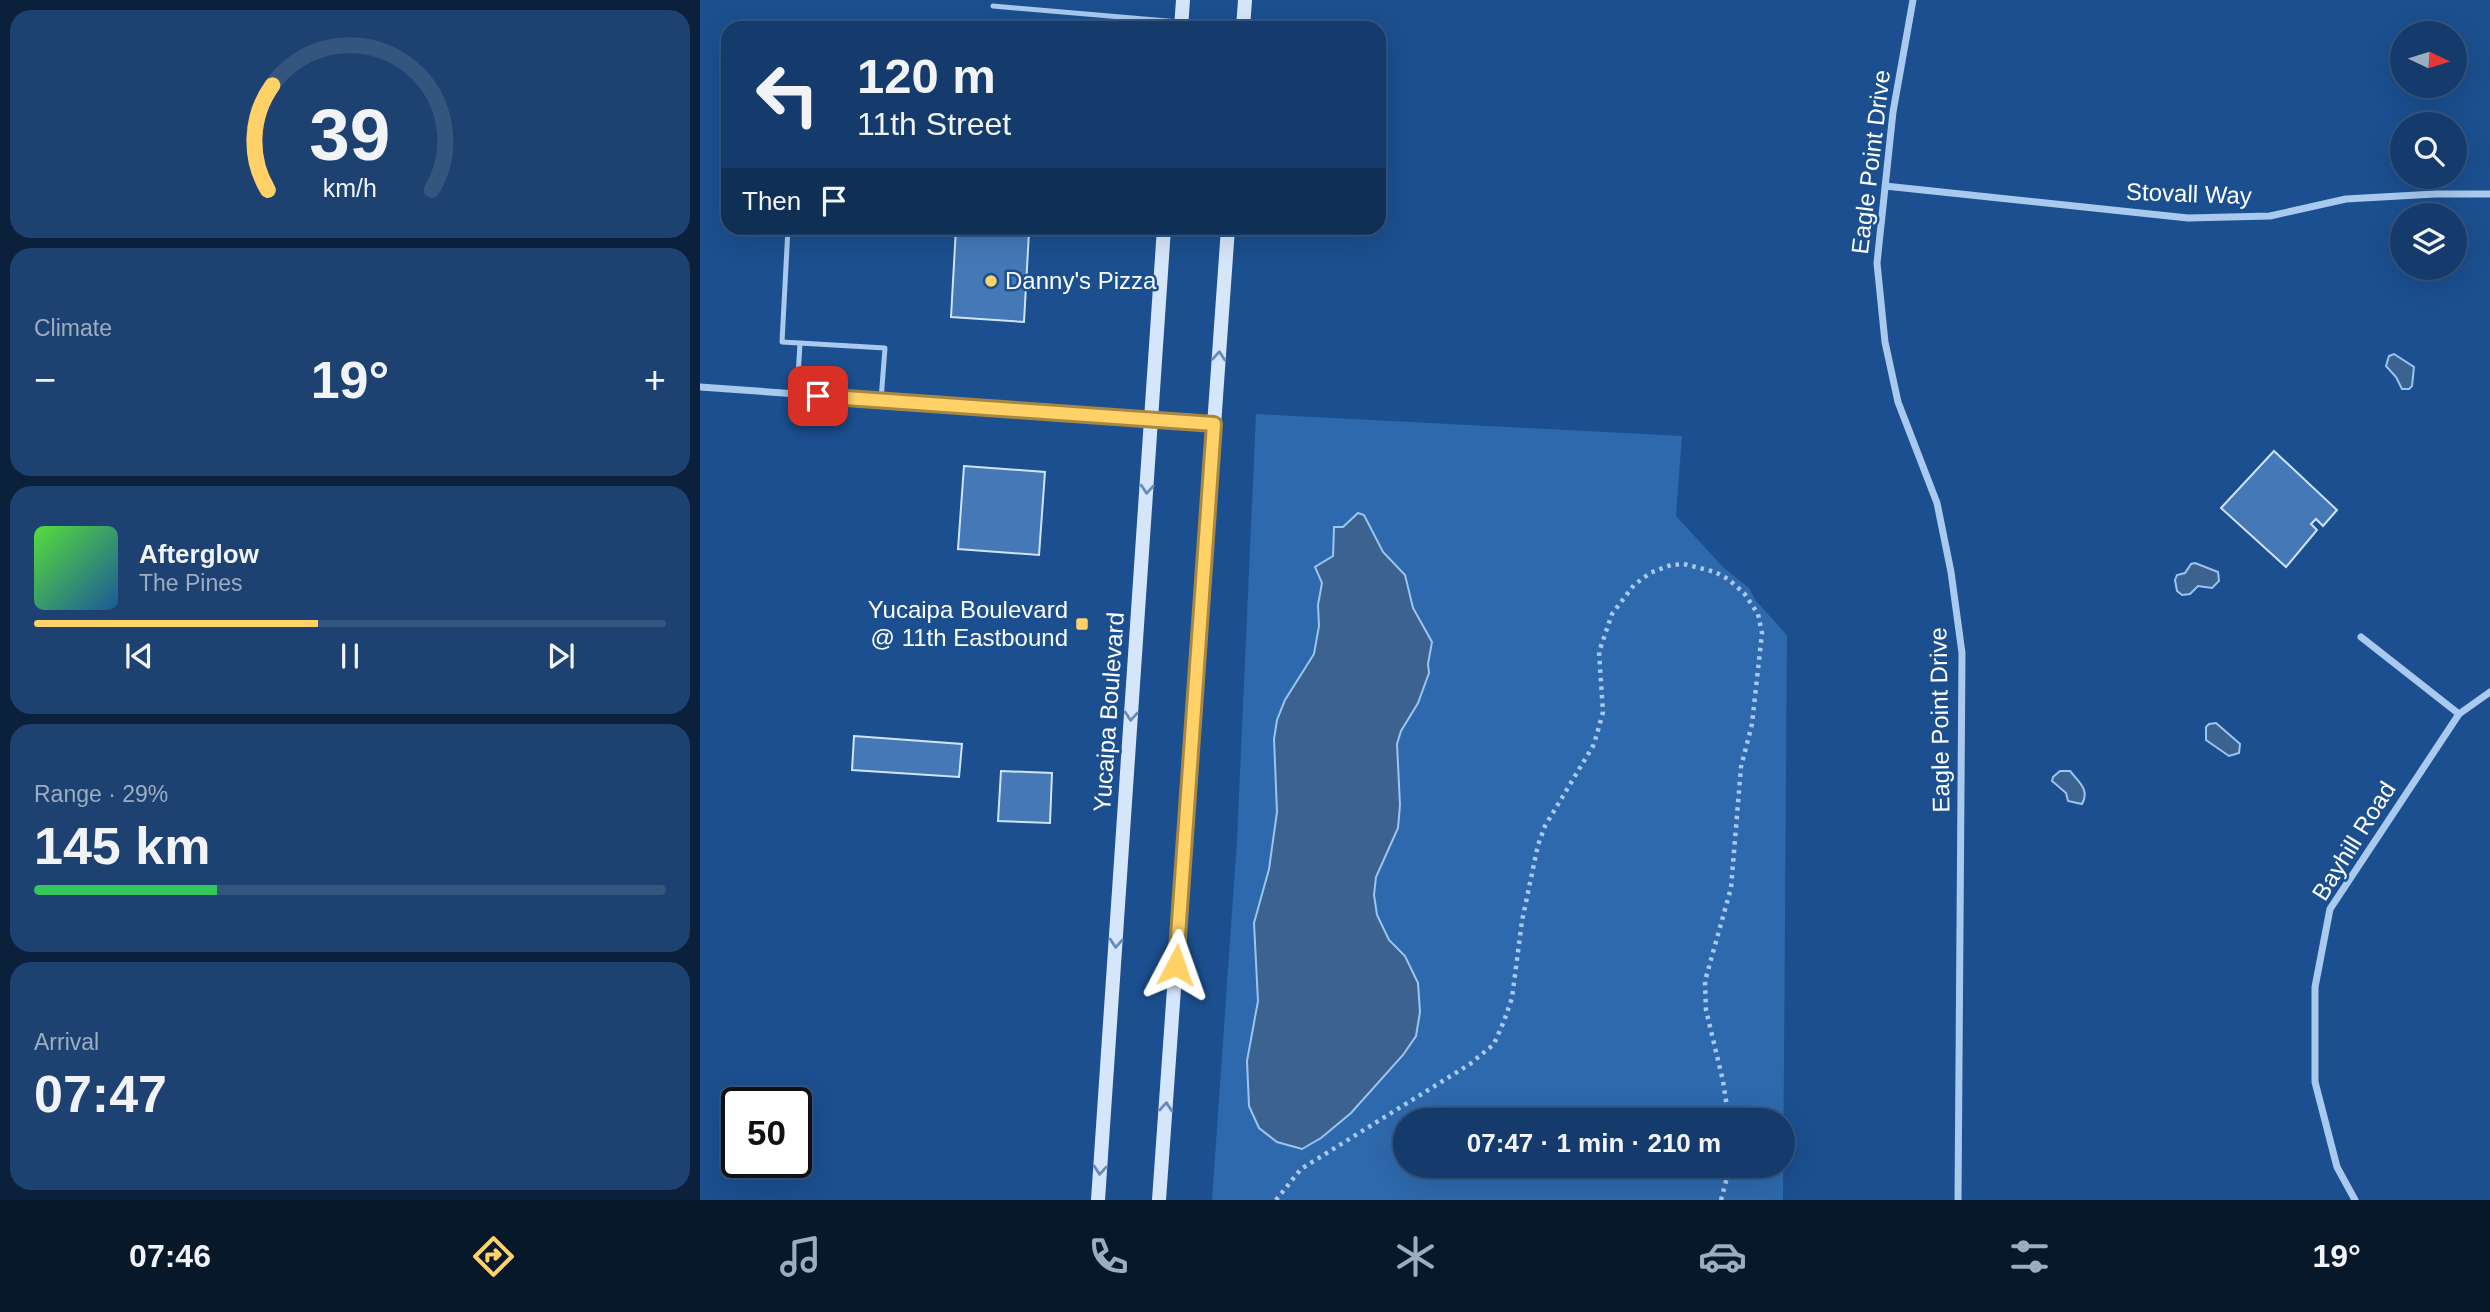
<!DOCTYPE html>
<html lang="en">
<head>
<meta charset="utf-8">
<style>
	body { margin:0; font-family:Helvetica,sans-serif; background:#1d4271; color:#f1f3f6; height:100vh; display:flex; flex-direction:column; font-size:26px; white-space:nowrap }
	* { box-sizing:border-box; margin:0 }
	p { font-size:23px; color:#9dadc1 }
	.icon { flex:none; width:38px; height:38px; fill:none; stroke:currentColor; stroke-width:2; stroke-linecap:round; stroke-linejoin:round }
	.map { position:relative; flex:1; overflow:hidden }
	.drawer { display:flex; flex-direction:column; gap:10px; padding:10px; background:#0b203b; width:700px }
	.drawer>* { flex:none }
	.hud { position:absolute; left:21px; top:21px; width:665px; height:214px; border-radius:21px; box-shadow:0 7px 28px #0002,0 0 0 2px #33557e; background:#143b6b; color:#f1f3f6; overflow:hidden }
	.needle { width:46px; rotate:94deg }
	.tools { position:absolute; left:1690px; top:21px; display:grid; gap:14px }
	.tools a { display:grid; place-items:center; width:77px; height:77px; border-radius:50%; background:#143b6b; box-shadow:0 7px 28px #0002,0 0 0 2px #33557e; font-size:35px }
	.speed { position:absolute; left:21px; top:1087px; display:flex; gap:14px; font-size:35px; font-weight:700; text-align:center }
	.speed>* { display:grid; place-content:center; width:91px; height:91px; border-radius:50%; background:#143b6b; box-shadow:0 7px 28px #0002,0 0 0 2px #33557e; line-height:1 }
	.speed .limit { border:4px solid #111; border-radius:10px; background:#fff; color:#111 }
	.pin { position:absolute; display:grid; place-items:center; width:60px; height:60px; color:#fff; margin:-30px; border-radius:14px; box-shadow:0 4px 10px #0006 }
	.me { position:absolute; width:77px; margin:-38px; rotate:4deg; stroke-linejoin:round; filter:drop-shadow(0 0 5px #0008) }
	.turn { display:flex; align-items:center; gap:24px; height:147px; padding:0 21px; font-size:32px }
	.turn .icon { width:91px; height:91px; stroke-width:2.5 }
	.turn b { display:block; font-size:49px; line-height:60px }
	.then { display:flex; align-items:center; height:66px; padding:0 21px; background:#0003; gap:14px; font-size:26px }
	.big { font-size:52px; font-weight:700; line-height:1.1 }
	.drawer .widget { flex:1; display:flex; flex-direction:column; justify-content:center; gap:10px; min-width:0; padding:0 24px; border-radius:21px; background:#1d4271 }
	.drawer .dial { align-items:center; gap:0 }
	.dial svg { height:182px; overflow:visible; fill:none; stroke:#33557e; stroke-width:7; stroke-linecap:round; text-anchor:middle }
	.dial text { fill:#f1f3f6; stroke:none }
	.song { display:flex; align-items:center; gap:21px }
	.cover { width:84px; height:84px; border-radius:10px; background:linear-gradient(135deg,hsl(110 70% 55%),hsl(210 70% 35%)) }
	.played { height:7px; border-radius:4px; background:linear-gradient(90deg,#ffd166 45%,#33557e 45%) }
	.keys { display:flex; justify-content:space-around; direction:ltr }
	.heat { display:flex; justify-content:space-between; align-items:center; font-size:38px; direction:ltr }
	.charge { height:10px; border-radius:5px; background:linear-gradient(90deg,#34c759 29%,#33557e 0) }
	.trip { position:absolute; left:693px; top:1108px; width:402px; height:70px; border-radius:35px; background:#143b6b; box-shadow:0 7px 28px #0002,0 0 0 2px #33557e; font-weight:700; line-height:70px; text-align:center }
	.menu { display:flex; height:112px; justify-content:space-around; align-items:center; background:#08182b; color:#9dadc1 }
	.menu .icon { width:49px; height:49px }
	.menu .on { color:#ffd166 }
	.menu b { font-size:32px; color:#f1f3f6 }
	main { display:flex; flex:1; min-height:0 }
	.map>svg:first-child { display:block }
	.green { fill:#2e69ad; fill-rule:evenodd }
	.water { fill:#3c6290; stroke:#9cc4f0; stroke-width:2 }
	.building { fill:#4478b7; stroke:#cfe3fa; stroke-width:2 }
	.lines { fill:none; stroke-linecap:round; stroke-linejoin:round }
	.path { stroke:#a9c9ee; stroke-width:4.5; stroke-dasharray:3.5 5; stroke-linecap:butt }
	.service { stroke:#a9c9ee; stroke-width:5 }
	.minor { stroke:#a9c9ee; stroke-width:7 }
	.secondary { stroke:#d6e6fa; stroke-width:14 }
	.oneway { stroke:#668bba }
	.route-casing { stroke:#a68842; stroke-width:18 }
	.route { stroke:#ffd166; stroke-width:12 }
	.poi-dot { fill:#ffd166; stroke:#1b4f8f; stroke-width:2.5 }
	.labels { text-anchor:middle; stroke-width:5; stroke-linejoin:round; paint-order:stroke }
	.street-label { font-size:24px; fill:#fff; stroke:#1b4f8f }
	.poi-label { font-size:24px; fill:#fff; stroke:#1b4f8f; text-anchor:start }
</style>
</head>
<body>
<main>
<section class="drawer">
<div class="widget dial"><svg viewBox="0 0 100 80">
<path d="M14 69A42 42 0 1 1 86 69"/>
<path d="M14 69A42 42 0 0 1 16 23" stroke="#ffd166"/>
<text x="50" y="56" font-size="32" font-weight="700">39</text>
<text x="50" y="72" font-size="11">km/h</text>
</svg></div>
<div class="widget"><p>Climate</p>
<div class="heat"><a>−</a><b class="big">19°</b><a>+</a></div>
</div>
<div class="widget">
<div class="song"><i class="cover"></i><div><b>Afterglow</b><p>The Pines</p></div></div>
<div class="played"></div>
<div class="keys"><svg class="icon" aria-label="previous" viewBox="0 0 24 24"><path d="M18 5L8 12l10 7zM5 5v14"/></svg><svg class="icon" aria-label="pause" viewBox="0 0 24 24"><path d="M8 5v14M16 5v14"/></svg><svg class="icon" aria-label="next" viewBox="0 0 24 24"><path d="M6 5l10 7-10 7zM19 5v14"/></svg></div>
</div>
<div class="widget"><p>Range · 29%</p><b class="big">145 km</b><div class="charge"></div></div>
<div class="widget"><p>Arrival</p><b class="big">07:47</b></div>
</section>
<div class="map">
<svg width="1790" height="1200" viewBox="0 0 1790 1200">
	<rect width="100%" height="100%" fill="#1b4f8f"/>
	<!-- green -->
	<path class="green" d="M556 414 982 436 976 516 1024 568 1049 588 1056 601 1087 635 1083 1200H512L537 840ZM705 1120H1083V1166H705Z"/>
	<!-- water -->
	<path class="water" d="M1694 354 1714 367 1712 386 1709 389H1702L1696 377 1686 366 1689 356Z
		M658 513 664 515 683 552 705 575 713 608 732 642 728 664 729 673 718 703 701 731 697 744 700 805 698 828 676 877 674 895 677 915 689 940 705 956 718 983 720 1012 716 1036 703 1055 651 1113 621 1138 602 1149 577 1142 559 1128 549 1106 547 1061 558 1001 554 923 569 869 577 812 574 739 577 720 585 700 614 654 619 626 618 605 622 583 615 567 633 556 634 527H643Z
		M1495 563 1518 572 1519 581 1512 588 1498 586 1490 594 1482 595 1477 591 1475 580 1477 575 1485 573 1491 564Z
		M1516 723 1540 744 1539 753 1529 756 1506 740V727L1509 724Z
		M1360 771H1370C1379 782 1390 790 1382 804L1368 801 1366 793 1352 781 1353 777Z"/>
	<!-- building -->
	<path class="building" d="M256 228 329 232 324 322 251 317Z
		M1574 451 1637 510 1623 526 1616 519 1611 524 1617 530 1586 567 1521 508Z
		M264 466 345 472 339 555 258 549Z
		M154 736 262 744 259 777 152 770Z
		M301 771 352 773 350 823 298 821Z"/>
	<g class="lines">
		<!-- path -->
		<path class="path" d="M576 1200 601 1169 770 1064 794 1044 804 1021 812 998 822 921 838 845 845 826 893 746 897 734 903 712 899 652 912 614 934 585 950 573 971 565 984 564 1015 572 1028 579 1044 593 1058 614 1062 633 1052 724 1041 767 1031 888 1005 981 1006 1010 1023 1081 1029 1120
			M1021 1200 1030 1166"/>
		<!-- service -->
		<path class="service" d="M293 6 479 22
			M88 228 82 342 185 348 181 400
			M97 394 100 343"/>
		<!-- minor -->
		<path class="minor" d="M1213 0 1193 112 1177 263 1185 342 1198 402 1237 503 1251 572 1262 653 1258 1200
			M1185 186 1488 218 1570 216 1646 199 1735 194H1790
			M0 387 514 424
			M1661 637 1759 714
			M1655 1200 1637 1167 1615 1082V987L1630 909 1759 714 1790 692"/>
		<!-- secondary -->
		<path class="secondary" d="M481 28 483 0
			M543 28 545 0
			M398 1200 464 228
			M459 1200 528 228"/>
	</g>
	<!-- one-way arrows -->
	<defs><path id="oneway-chevron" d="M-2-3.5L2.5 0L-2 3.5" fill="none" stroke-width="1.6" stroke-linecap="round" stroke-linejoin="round" transform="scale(1.75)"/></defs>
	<g class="oneway">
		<use href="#oneway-chevron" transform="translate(519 356) rotate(-86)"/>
		<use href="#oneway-chevron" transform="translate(447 489) rotate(94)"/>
		<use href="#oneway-chevron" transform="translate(431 716) rotate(94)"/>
		<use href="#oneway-chevron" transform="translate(416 943) rotate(94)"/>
		<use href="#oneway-chevron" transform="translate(466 1107) rotate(-86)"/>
		<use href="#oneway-chevron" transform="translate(400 1170) rotate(94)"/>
	</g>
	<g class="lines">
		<defs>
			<path id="route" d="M118 396 514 424 476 965"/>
		</defs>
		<!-- route casing -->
		<use href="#route" class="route-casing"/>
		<!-- route -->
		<use href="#route" class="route"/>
	</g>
	<!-- markers -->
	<g class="poi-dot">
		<circle cx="291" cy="281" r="7"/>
		<rect x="375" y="617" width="14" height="14" rx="3.5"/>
	</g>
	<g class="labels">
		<!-- street labels -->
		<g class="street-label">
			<text transform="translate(1171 162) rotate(-83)" y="8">Eagle Point Drive</text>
			<text transform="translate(1489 194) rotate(2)" y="8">Stovall Way</text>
			<text transform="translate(409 712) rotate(-86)" y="8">Yucaipa Boulevard</text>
			<text transform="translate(1240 720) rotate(-91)" y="8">Eagle Point Drive</text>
			<text transform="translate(1654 841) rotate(-58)" y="8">Bayhill Road</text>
		</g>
		<!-- poi labels -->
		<g class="poi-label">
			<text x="305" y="289">Danny's Pizza</text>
			<text x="368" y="618" text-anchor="end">Yucaipa Boulevard<tspan x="368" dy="28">@ 11th Eastbound</tspan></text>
		</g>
	</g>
</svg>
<div class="tools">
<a><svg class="needle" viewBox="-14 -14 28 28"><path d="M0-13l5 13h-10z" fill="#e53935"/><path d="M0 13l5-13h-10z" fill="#9dadc1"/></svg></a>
<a><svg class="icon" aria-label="search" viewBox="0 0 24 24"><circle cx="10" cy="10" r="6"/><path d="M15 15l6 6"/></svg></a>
<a><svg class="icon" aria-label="layers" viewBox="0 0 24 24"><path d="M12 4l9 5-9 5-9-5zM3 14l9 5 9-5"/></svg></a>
</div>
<div class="speed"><div class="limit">50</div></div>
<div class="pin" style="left:118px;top:396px;background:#d93025"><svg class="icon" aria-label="arrive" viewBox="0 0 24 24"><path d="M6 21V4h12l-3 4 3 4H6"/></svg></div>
<svg class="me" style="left:476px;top:965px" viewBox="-20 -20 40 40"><path d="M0-17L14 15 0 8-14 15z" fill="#ffd166" stroke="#fff" stroke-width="4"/></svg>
<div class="trip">07:47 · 1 min · 210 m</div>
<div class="hud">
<div class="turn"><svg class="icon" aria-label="left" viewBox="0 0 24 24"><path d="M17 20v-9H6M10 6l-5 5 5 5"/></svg><div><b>120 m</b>11th Street</div></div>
<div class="then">Then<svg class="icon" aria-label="arrive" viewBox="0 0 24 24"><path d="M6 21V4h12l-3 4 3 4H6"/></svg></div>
</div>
</div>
</main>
<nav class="menu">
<b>07:46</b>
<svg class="icon on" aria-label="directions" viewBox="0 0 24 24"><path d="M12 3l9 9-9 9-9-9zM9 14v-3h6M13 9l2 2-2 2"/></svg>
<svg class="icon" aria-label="music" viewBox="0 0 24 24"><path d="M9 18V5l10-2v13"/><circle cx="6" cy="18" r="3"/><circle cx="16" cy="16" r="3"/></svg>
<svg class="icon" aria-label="phone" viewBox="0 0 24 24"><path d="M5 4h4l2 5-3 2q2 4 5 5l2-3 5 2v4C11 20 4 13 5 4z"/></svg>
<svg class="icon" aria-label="climate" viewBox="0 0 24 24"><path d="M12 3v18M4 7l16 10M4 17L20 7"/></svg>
<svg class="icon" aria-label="car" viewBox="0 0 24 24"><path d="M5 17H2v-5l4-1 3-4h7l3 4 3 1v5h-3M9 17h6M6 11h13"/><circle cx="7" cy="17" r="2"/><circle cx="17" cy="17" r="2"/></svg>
<svg class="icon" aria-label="filters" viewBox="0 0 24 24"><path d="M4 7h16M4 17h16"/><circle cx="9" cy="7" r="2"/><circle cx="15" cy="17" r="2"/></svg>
<b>19°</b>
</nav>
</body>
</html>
